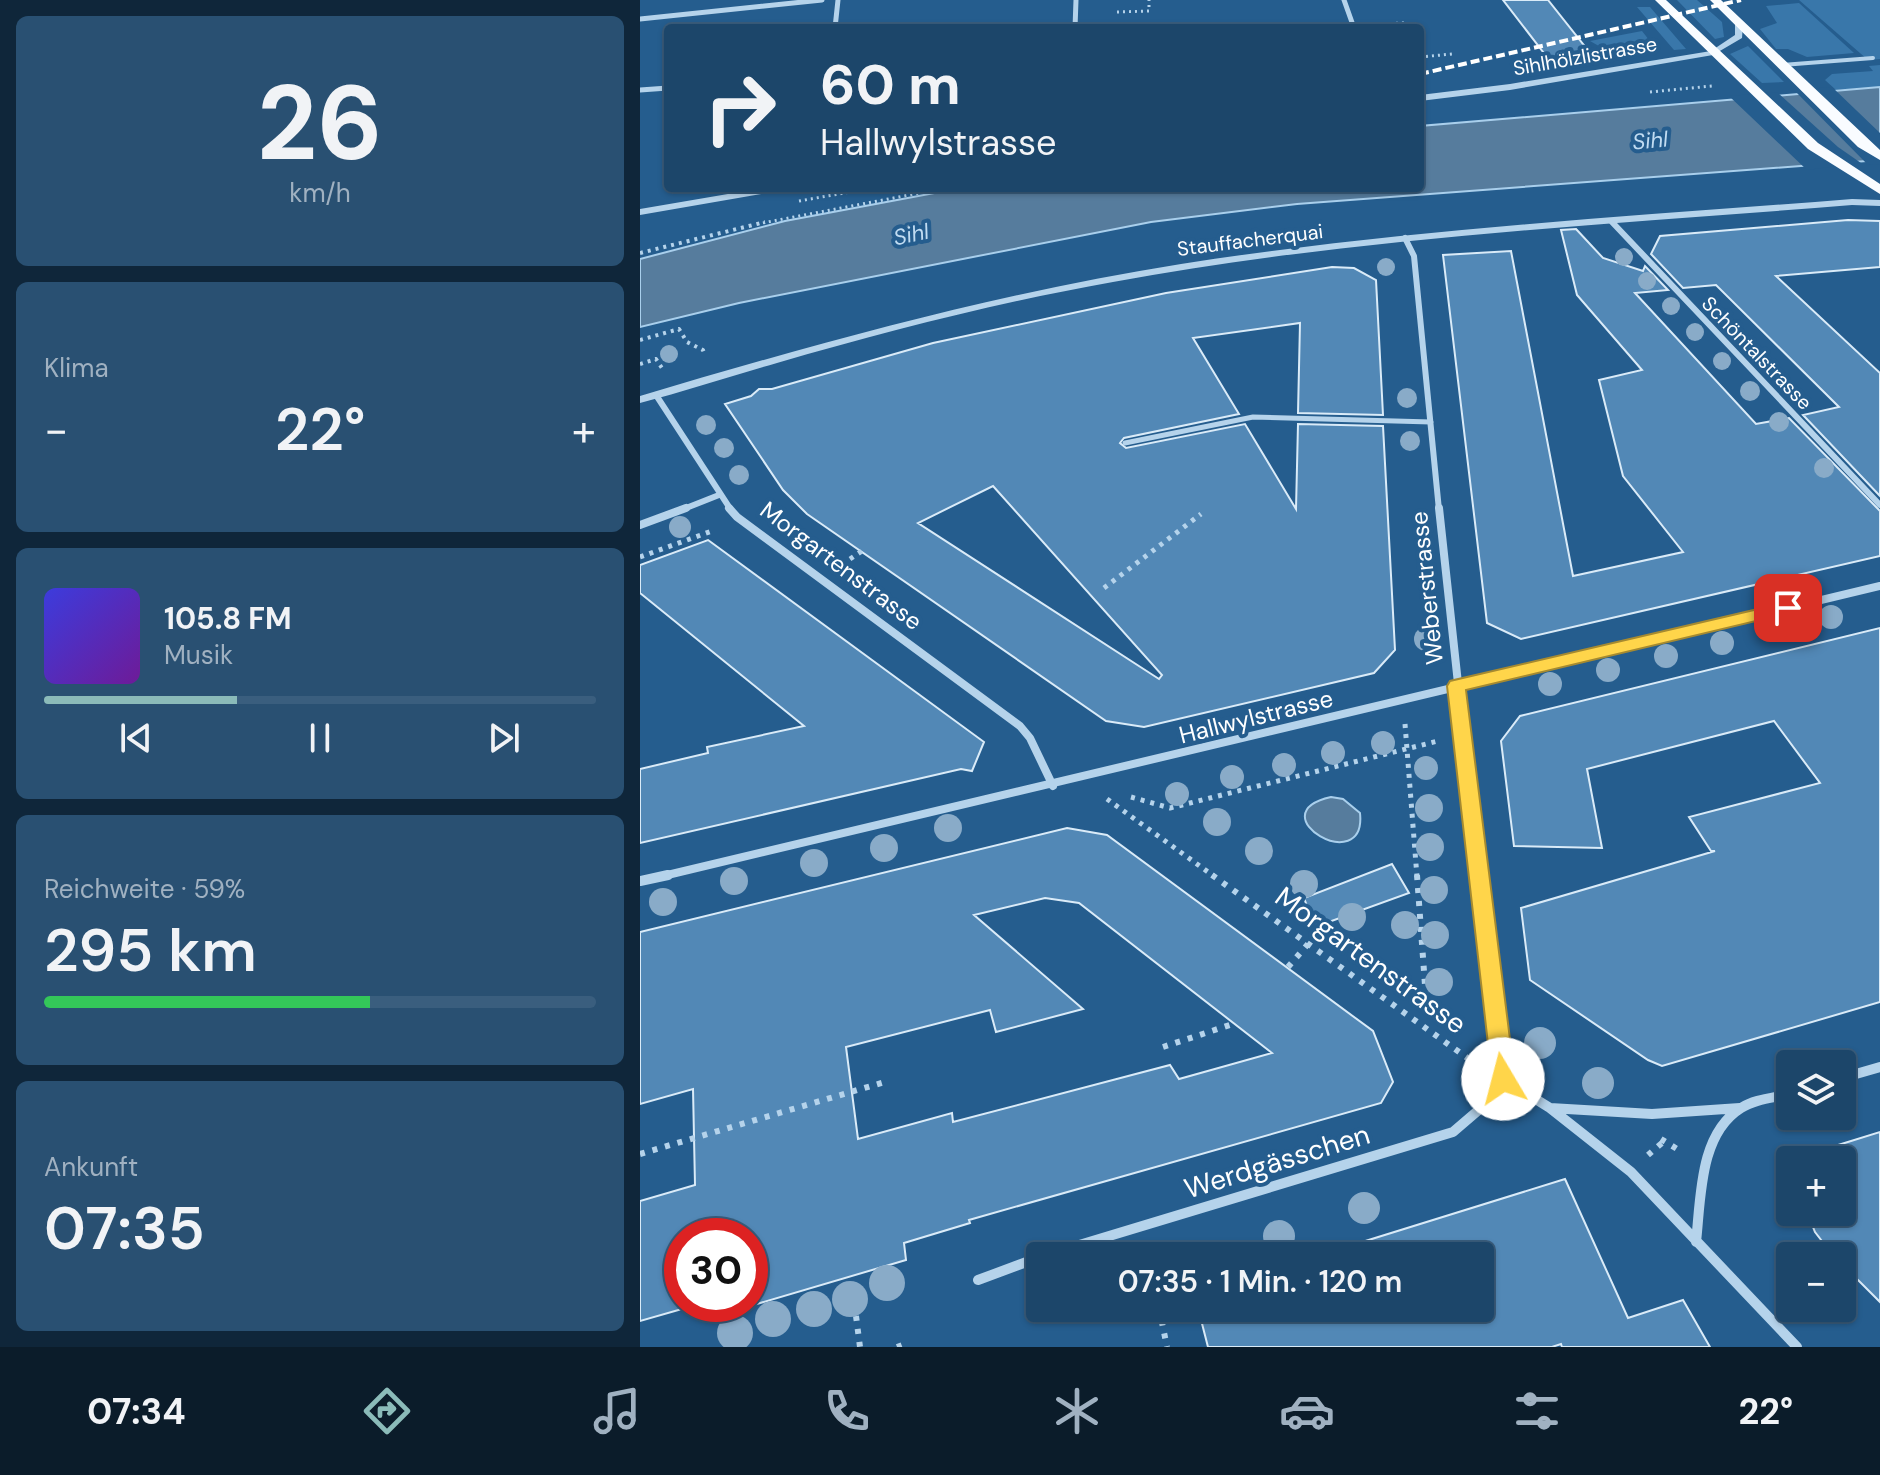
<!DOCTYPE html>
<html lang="de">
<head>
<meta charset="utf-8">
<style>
	body { margin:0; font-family:"DM Sans",sans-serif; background:#295072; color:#f1f3f6; height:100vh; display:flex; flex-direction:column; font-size:30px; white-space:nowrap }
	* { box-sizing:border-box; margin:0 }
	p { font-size:26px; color:#a0b1c1 }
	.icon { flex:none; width:44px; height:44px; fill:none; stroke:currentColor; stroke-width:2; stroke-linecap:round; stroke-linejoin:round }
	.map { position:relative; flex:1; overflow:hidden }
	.details { display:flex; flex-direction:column; gap:16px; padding:16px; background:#0f263a; width:640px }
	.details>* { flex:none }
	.banner { position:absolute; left:24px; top:24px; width:760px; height:168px; border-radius:8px; box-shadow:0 2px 6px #0004,0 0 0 2px #3a5e7e; background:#1c466a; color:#f1f3f6; overflow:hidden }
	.tools { position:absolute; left:1136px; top:1050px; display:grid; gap:16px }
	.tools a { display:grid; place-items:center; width:80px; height:80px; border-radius:8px; background:#1c466a; box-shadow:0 2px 6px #0004,0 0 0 2px #3a5e7e; font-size:40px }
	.speed { position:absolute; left:24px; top:1218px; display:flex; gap:16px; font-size:40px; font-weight:700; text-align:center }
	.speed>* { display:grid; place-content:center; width:104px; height:104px; border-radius:50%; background:#1c466a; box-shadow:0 2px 6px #0004,0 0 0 2px #3a5e7e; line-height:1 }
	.speed .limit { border:12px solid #d22; background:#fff; color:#111 }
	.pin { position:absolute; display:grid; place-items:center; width:68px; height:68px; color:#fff; margin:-34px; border-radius:16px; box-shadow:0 4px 12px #0006 }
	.me { position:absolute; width:88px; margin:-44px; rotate:352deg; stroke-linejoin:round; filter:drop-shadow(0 0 6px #0008) }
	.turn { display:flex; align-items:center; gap:28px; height:168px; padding:0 24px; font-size:36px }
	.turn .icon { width:104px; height:104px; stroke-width:2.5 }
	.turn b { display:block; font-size:56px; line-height:68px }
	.big { font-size:60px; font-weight:600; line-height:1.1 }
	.details .card { flex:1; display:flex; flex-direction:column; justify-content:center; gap:12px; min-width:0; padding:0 28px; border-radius:12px; background:#295072 }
	.details .dial { align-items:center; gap:0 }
	.dial b { font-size:104px; line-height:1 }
	.song { display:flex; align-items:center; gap:24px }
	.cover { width:96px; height:96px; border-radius:12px; background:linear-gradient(135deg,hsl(240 70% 55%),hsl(280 70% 35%)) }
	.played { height:8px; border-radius:4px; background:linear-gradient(90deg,#8bbbb9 35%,#3a5e7e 35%) }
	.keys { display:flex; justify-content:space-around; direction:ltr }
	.heat { display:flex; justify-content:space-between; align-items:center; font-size:44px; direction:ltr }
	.charge { height:12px; border-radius:6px; background:linear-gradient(90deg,#34c759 59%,#3a5e7e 0) }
	.trip { position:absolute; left:386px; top:1242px; width:468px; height:80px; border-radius:8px; background:#1c466a; box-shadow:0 2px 6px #0004,0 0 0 2px #3a5e7e; font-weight:600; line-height:80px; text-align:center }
	.dock { display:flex; height:128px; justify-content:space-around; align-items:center; background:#0b1c2a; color:#a0b1c1 }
	.dock .icon { width:56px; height:56px }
	.dock .current { color:#8bbbb9 }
	.dock b { font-size:36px; color:#f1f3f6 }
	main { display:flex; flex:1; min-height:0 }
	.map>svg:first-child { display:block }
	.green { fill:#3977aa }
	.water { fill:#567c9d; stroke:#a9cfec; stroke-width:2 }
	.pier { fill:#255d8e }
	.building { fill:#5288b6; stroke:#daebf8; stroke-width:2; fill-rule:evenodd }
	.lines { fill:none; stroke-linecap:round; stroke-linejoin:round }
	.path-far3 { stroke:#b5d3eb; stroke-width:3; stroke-dasharray:2 4; stroke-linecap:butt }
	.path-far2 { stroke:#b5d3eb; stroke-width:4; stroke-dasharray:3 5; stroke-linecap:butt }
	.path-far1 { stroke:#b5d3eb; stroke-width:5; stroke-dasharray:4 6; stroke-linecap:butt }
	.path { stroke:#b5d3eb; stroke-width:6; stroke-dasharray:5 8; stroke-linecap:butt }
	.service-far1 { stroke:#b5d3eb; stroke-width:4 }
	.service { stroke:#b5d3eb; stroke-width:5 }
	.minor-far3 { stroke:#b5d3eb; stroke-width:5 }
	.minor-far2 { stroke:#b5d3eb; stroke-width:6 }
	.minor-far1 { stroke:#b5d3eb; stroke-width:8 }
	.minor { stroke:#b5d3eb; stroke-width:10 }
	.tertiary { fill:#b5d3eb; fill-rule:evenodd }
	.primary { fill:#f9fcff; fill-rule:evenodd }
	.rail { stroke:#fff; stroke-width:4; stroke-dasharray:9 4; stroke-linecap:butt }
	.tree { fill:#89abc8 }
	.route { fill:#ffd54a; stroke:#a68a30; stroke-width:2 }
	.labels { text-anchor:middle; stroke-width:8; stroke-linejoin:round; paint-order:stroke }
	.far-street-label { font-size:20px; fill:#fff; stroke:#255d8e }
	.far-water-label { font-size:22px; font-style:italic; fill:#c1dcf2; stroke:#255d8e }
	.street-label { font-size:24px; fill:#fff; stroke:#255d8e }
	.near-street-label { font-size:28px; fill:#fff; stroke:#255d8e }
</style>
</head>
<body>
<main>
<section class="details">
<div class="card dial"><b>26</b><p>km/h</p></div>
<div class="card"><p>Klima</p>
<div class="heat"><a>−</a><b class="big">22°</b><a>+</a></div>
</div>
<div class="card">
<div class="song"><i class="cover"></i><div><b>105.8 FM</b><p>Musik</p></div></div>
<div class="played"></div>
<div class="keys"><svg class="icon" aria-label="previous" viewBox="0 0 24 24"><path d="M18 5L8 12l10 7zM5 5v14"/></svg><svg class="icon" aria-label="pause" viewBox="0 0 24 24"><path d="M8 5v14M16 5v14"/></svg><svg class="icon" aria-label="next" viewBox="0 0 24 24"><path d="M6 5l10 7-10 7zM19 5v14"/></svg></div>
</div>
<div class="card"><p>Reichweite · 59%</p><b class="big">295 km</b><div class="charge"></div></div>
<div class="card"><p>Ankunft</p><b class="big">07:35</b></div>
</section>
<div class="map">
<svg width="1240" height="1347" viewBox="0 0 1240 1347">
	<rect width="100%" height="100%" fill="#255d8e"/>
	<!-- green -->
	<path class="green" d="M1037 0H1057L1082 22 1084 37 1075 39Z
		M1159 0H1240V59L1228 60Z
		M1159 3 1214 53 1167 57 1148 49H1136L1120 29 1137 23 1126 6Z
		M997 7H1010L1046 49 1034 50Z
		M1002 31 1013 45 1012 48 973 54 950 41Z
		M1108 46 1144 82 1122 83 1090 54Z
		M1240 65V87L1196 90 1185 80 1192 74 1233 71 1229 66Z"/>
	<!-- water -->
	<path class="water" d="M1240 87V160L657 204 511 222 99 303 0 327V259L145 221 321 188H780V126Z
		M691 797 703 799 720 813C727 879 616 814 691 797Z"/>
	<!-- pier -->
	<path class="pier" d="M1192 87 1240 133V164L1228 165 1154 90Z
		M1137 92 1198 147 1221 163 1167 170 1089 96Z"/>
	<!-- building -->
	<path class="building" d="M863 0H908L954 58 910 61Z
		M1208 220 1240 221V267L1136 276 1240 373V496L1163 415 1199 407 1076 285 1043 288 1011 254 1020 236Z
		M936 229 963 258 1003 271 1005 266 1028 290 995 293 1116 424 1149 418 1240 511V556L881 639 847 623 803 255 871 251 933 576 1043 552 983 476 959 380 1002 370 937 295 921 230Z
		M692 267 714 268 736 280 743 415 658 413 660 323 553 338 599 414 484 438 480 443 486 448 605 424 656 509 658 424 743 426 755 650 734 673 504 727 466 721 167 514 143 490 85 404 111 396 119 389H132L293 343 526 293ZM353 486 522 675 519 679 278 523Z
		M68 540 344 742 332 771 321 769 0 843V769L68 753 67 747 164 726 0 593V565Z
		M1240 628V1002L1022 1066 1008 1060 890 980 881 908 1075 851H1071L1049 817 1180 783 1134 721 947 769 962 848 874 846 861 741 880 716Z
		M427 828 467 835 733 1031 753 1082 741 1103 329 1220 330 1223 264 1243 266 1260 110 1306V1236H42V1309L0 1321V1201L55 1185 53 1089 0 1104V932ZM405 898 439 903 632 1053 539 1079 530 1065 313 1122 312 1113 218 1139 206 1047 350 1010 356 1032 443 1009 334 915Z
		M752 864 769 893 675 927 664 898Z
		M1240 1132V1302L1202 1264V1256H1194L1185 1245 1175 1232 1167 1212H1202V1160H1176L1180 1155 1195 1146Z
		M925 1179 988 1318 1043 1300 1070 1347H922L921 1344 912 1347H568L558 1308H840V1256H677Z"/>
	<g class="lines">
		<!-- path-far3 -->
		<path class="path-far3" d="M477 12 509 11V0
			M738 24 764 23
			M780 57 812 54
			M1010 92 1072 86
			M159 201 233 188
			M117 224 306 188"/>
		<!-- path-far2 -->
		<path class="path-far2" d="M0 253 125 222
			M0 340 39 329 47 342 63 350 65 355
			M0 364 16 359 22 368"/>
		<!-- path-far1 -->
		<path class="path-far1" d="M0 557 72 531
			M210 559 222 551
			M464 588 561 514
			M765 724 777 877
			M491 797 530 808 798 741
			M467 799 575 877"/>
		<!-- path -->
		<path class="path" d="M572 875 833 1062
			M777 875 786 999 806 1017
			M648 967 668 944
			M523 1047 593 1024
			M1021 1139 1042 1152
			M0 1154 248 1081
			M1008 1155 1022 1143
			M519 1308 527 1347
			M216 1316 220 1347
			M257 1347 265 1344 266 1347"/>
		<!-- service-far1 -->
		<path class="service-far1" d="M1142 65 1233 58"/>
		<!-- service -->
		<path class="service" d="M485 443 613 417 791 422"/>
		<!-- minor-far3 -->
		<path class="minor-far3" d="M704 0 714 28
			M0 19 182 0
			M195 28 198 0
			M435 28 436 0
			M0 90 28 88"/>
		<!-- minor-far2 -->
		<path class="minor-far2" d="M972 222 1240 505
			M765 238 774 256 799 510
			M16 395 91 510
			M41 510 79 495"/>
		<!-- minor-far1 -->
		<path class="minor-far1" d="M89 508 97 517 380 726 390 738 413 786
			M799 508 839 877
			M0 525 46 508
			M19 877C427 783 833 681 1240 586"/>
		<!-- minor -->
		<path class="minor" d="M839 875 863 1079
			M0 881 28 875
			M1202 1078 1240 1067
			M863 1079 910 1108 991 1172 1157 1347
			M910 1108 1012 1114 1100 1108
			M1056 1242C1061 1198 1059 1134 1101 1108 1115 1099 1134 1098 1150 1094
			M403 1256 813 1132 841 1108 863 1079
			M338 1280 400 1257"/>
		<!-- tertiary -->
		<path class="tertiary" d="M1099 22 1103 24 1102 38 1073 55 870 90 780 101V95L870 84 1071 51 1095 35V24Z
			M123 188H144L139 191 0 215V209Z
			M1212 199 1240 200V206L1212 205C965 225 717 237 473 282 360 302 248 331 137 363 91 376 46 391 0 403V396C178 343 357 293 541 264 763 229 988 217 1212 199Z"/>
		<!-- primary -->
		<path class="primary" d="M1015 0H1026L1178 143 1240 184V194L1168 149Z
			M1070 0H1081L1240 150V160L1218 147Z"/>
		<!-- rail -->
		<path class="rail" d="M780 74 1101 0"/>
	</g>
	<!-- trees -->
	<g class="tree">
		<circle cx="984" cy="257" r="9"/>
		<circle cx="746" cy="267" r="9"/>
		<circle cx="1007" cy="281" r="9"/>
		<circle cx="1031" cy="306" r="9"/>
		<circle cx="1055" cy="332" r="9"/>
		<circle cx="29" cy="354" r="9"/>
		<circle cx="1082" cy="361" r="9"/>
		<circle cx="1110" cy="391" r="10"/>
		<circle cx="767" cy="398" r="10"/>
		<circle cx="1139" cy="422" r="10"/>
		<circle cx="66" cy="425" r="10"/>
		<circle cx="770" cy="441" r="10"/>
		<circle cx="84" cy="448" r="10"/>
		<circle cx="1184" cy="468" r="10"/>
		<circle cx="99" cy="475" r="10"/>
		<circle cx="40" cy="527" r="11"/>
		<circle cx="1191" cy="617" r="12"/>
		<circle cx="1137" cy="629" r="12"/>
		<circle cx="786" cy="639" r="12"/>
		<circle cx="1082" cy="643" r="12"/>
		<circle cx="1026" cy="656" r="12"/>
		<circle cx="968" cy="670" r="12"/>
		<circle cx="910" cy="684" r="12"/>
		<circle cx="743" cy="743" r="12"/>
		<circle cx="693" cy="753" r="12"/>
		<circle cx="644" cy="765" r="12"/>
		<circle cx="786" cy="768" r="12"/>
		<circle cx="592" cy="777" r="12"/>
		<circle cx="537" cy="794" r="12"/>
		<circle cx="789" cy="808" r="14"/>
		<circle cx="577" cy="822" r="14"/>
		<circle cx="308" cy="828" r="14"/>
		<circle cx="790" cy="847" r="14"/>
		<circle cx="244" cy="848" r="14"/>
		<circle cx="619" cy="851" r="14"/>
		<circle cx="174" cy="863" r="14"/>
		<circle cx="94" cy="881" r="14"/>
		<circle cx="664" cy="884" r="14"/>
		<circle cx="794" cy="890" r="14"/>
		<circle cx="23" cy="902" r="14"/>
		<circle cx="712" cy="917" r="14"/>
		<circle cx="765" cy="925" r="14"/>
		<circle cx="795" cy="935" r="14"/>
		<circle cx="799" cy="982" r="14"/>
		<circle cx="900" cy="1043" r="16"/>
		<circle cx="958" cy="1083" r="16"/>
		<circle cx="724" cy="1208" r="16"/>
		<circle cx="639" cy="1236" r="16"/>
		<circle cx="247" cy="1283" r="18"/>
		<circle cx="210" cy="1299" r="18"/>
		<circle cx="174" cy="1309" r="18"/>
		<circle cx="133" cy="1319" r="18"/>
		<circle cx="95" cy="1333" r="18"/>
	</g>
	<!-- route -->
	<path class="route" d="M1148 602 1157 608 1154 612 826 690 875 1079 871 1086 863 1089 855 1086 852 1079 807 686 810 681Z"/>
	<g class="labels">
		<!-- far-street labels -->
		<g class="far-street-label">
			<text transform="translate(945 56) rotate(-10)" y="7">Sihlhölzlistrasse</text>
			<text transform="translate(610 240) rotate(-7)" y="7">Stauffacherquai</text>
			<text transform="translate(1117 353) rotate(46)" y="7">Schöntalstrasse</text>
		</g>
		<!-- far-water labels -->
		<g class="far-water-label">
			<text transform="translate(1010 140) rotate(-5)" y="8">Sihl</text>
			<text transform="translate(271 234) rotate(-12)" y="8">Sihl</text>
		</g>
		<!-- street labels -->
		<g class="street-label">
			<text transform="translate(201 566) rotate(37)" y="8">Morgartenstrasse</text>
			<text transform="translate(787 588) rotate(-96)" y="8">Weberstrasse</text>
			<text transform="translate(616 717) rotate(-14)" y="8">Hallwylstrasse</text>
		</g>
		<!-- near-street labels -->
		<g class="near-street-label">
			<text transform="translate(731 960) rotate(36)" y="10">Morgartenstrasse</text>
			<text transform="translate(637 1161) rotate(-17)" y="10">Werdgässchen</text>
		</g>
	</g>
</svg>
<div class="tools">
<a><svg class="icon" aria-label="layers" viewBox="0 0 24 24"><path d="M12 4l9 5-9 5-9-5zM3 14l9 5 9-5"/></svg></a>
<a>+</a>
<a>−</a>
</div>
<div class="speed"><div class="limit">30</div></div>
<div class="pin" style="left:1148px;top:608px;background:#d93025"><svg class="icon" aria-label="arrive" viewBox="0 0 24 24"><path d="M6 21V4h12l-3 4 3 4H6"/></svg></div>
<svg class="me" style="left:863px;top:1079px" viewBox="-20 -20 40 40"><circle r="19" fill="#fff"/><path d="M0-13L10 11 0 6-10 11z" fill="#ffd54a"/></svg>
<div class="trip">07:35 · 1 Min. · 120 m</div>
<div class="banner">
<div class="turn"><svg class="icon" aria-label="right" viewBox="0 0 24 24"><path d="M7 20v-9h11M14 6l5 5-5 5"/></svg><div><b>60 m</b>Hallwylstrasse</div></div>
</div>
</div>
</main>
<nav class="dock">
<b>07:34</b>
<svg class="icon current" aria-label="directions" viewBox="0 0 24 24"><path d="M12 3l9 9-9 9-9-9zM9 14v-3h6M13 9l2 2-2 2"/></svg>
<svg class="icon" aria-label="music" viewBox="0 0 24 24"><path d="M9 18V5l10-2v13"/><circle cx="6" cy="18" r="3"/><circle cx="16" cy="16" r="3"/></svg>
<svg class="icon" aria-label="phone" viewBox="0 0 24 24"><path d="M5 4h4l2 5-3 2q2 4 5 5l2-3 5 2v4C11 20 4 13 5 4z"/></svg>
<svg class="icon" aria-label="climate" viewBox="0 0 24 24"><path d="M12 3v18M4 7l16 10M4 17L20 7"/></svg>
<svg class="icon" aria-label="car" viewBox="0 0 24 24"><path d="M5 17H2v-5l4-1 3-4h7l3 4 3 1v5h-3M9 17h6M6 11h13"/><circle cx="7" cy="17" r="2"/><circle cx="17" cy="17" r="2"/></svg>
<svg class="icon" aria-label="filters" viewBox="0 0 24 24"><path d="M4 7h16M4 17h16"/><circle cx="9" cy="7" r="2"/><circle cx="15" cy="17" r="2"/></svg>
<b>22°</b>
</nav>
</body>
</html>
